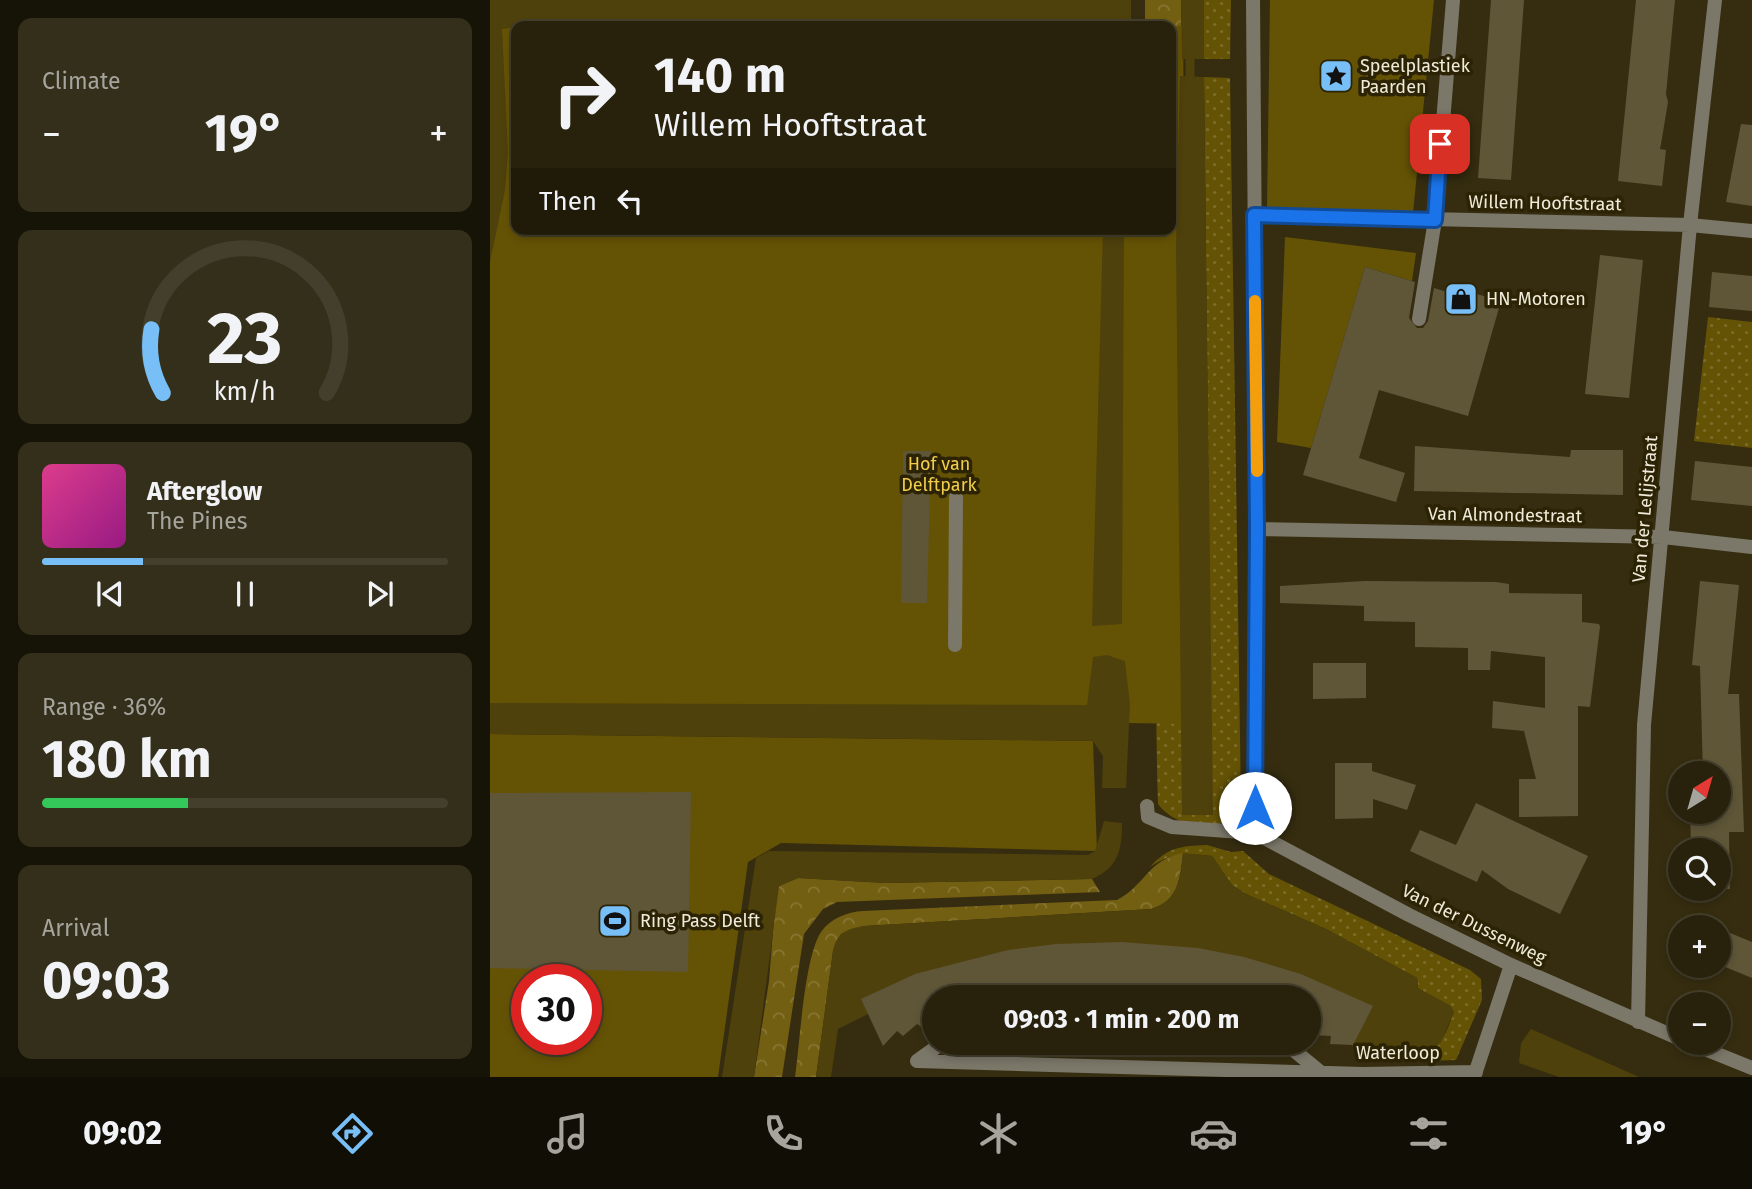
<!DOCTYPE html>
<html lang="en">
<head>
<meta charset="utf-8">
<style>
	body { margin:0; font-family:"Fira Sans",sans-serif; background:#342f1a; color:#f1f3f6; height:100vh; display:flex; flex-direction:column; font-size:26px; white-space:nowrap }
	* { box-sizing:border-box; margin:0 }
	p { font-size:23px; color:#a5a49d }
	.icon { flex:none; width:38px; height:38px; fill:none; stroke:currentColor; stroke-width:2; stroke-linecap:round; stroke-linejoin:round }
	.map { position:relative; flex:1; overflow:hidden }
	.drawer { display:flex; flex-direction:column; gap:18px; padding:18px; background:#161307; width:490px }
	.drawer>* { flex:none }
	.hud { position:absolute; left:21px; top:21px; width:665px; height:214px; border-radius:14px; box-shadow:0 4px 10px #0003,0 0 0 2px #443f2d; background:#28220c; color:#f1f3f6; overflow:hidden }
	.needle { width:46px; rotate:37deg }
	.tools { position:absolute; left:1178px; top:761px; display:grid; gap:14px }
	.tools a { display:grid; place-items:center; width:63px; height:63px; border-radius:50%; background:#28220c; box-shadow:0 4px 10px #0003,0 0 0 2px #443f2d; font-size:35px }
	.speed { position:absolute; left:21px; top:964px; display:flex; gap:14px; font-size:35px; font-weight:700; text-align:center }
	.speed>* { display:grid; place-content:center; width:91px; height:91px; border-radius:50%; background:#28220c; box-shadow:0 4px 10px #0003,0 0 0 2px #443f2d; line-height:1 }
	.speed .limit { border:10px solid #d22; background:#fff; color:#111 }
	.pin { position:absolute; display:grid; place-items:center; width:60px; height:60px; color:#fff; margin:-30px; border-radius:14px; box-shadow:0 4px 10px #0006 }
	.me { position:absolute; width:77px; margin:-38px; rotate:0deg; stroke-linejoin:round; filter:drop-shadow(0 0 5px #0008) }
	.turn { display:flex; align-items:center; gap:24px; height:147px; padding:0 28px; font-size:32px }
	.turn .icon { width:91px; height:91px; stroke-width:2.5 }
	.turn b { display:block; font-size:49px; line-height:60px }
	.then { display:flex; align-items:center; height:66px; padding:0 28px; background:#0003; gap:14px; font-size:26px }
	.big { font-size:52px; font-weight:700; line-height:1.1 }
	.drawer .card { flex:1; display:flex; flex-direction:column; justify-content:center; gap:10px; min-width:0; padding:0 24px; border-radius:14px; background:#342f1a }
	.drawer .dial { align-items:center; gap:0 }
	.dial svg { height:182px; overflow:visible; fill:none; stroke:#443f2d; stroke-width:7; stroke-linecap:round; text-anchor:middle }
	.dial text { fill:#f1f3f6; stroke:none }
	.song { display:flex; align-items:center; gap:21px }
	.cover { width:84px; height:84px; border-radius:10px; background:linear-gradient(135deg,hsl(330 70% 55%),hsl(310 70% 35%)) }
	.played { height:7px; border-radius:4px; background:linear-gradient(90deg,#78bff7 25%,#443f2d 25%) }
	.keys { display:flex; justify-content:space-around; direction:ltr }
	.heat { display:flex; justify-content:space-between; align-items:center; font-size:38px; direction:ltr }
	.charge { height:10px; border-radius:5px; background:linear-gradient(90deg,#34c759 36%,#443f2d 0) }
	.trip { position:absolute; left:432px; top:985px; width:399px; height:70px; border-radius:35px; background:#28220c; box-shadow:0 4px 10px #0003,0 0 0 2px #443f2d; font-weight:700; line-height:70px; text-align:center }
	.dock { display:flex; height:112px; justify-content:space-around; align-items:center; background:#100e05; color:#a5a49d }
	.dock .icon { width:49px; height:49px }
	.dock .current { color:#78bff7 }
	.dock b { font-size:32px; color:#f1f3f6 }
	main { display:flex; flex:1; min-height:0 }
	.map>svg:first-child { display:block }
	.grass { fill:url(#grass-dots) }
	.forest { fill:url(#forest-crowns) }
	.green { fill:#655305; fill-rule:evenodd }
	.water { fill:#4e410c }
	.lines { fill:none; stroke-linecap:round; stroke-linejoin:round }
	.stream { stroke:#4e410c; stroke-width:9 }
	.building { fill:#5f5638 }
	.service { stroke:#7b7769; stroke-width:14 }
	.minor { stroke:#7b7769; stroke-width:14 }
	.route-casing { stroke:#114b97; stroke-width:18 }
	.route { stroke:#1a73e8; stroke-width:12 }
	.slow { stroke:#f59e0b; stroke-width:12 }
	.labels { text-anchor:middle; stroke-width:7; stroke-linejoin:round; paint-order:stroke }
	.poi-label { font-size:18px; fill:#efead9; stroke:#2c2305; text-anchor:start }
	.street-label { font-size:18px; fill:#efead9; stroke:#2c2305 }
	.park-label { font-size:18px; fill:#f0cd4d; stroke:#2c2305 }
</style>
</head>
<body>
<main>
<section class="drawer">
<div class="card"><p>Climate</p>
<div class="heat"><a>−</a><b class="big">19°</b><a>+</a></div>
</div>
<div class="card dial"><svg viewBox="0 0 100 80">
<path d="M14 69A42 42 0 1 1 86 69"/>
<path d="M14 69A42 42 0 0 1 9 41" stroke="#78bff7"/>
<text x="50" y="56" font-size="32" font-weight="700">23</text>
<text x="50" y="72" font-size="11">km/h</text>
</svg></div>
<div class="card">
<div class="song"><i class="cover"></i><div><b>Afterglow</b><p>The Pines</p></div></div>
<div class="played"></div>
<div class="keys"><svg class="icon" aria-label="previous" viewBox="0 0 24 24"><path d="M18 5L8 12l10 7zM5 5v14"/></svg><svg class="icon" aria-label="pause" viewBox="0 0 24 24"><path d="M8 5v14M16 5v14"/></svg><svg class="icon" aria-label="next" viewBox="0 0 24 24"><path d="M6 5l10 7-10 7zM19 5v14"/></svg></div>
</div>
<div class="card"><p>Range · 36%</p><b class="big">180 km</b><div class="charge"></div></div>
<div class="card"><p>Arrival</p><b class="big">09:03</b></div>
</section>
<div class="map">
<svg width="1262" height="1077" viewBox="0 0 1262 1077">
	<defs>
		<pattern id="grass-dots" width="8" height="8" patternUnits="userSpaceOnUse" patternTransform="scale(1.75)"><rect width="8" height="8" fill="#655305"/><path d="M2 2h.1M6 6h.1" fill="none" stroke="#7b6c29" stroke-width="1.8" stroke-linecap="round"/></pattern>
		<pattern id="forest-crowns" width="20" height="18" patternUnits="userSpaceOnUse" patternTransform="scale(1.75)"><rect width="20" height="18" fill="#735f11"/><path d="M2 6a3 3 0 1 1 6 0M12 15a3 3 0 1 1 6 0" fill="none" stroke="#877633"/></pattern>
	</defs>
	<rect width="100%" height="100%" fill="#362d10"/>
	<!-- grass -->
	<path class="grass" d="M714 0H741L740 59H714Z
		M681 76 690 498 693 815H722L714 77 740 78 751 805C736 837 686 829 668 804 660 562 681 319 681 76Z
		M1218 317 1262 322V448L1204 441Z
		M717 845 741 852 753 851 779 874 980 970 991 979 992 1000 966 1060 929 1061 930 1049C954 1047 956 1032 964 1012L928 988 927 978 836 929 756 894 742 885 722 856C697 853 681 852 660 867 678 847 691 846 717 845Z"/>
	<!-- forest -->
	<path class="forest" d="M655 0H691L692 59 681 26H655Z
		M693 853C690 878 689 901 661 909L374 926 351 934 343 951 326 1077H305C310 1044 314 958 331 932 341 918 357 912 373 911L627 900C656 885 657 860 693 853Z
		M308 878 396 883 602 879 610 892 347 902 333 909 314 934 292 1077H264L279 981 286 894 289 886Z"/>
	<!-- green -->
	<path class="green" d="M780 0H944L923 213 777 209Z
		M0 20 693 26 699 724 0 713ZM26 26H681V229H26Z
		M795 237 926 253 922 281 875 267 821 448 787 442Z
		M0 734 603 741 607 851 291 843 258 862 228 1077H0ZM37 980H96V1040H37Z
		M490 1043H745L767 1049 778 1056 476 1051Z"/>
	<!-- water -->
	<path class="water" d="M0 0H641V26L48 24 12 29 18 152 15 190 0 262Z
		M691 0H714V59H692Z
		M690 76 714 77 723 815H692L686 247Z
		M613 229H634L632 624 602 626Z
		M617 655 635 661 640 704 636 788H612L613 756 603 741 0 734V703L597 705 603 657Z
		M614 821 632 823C632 850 628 868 602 879L396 883 308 878 289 886 264 1077H232L266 858 279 851 598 855 605 851Z
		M693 853 722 856 742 885 756 894 836 929 927 978 928 988 961 1006 964 1012 951 1042 945 1047H862L878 1008 646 945 378 1014 348 1029 341 1077H326L343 951C347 932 357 929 374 926L661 909C689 901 690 879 693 853Z
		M1041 1029 1149 1077H1069L1029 1063 1031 1043Z"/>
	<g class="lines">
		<!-- stream -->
		<path class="stream" d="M700 47V89"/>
	</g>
	<!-- building -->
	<path class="building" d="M1001 0H1034L1021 180 988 178Z
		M1146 0H1185L1176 94 1178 102 1171 144 1170 149 1176 150 1172 186 1128 181Z
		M1251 124 1262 125V206L1236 202Z
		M1110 255 1153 260 1139 398 1095 394Z
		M875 267 925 282 919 318 927 328H933L938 321 944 288 957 292 959 286 1011 301 978 416 889 390 869 458 915 473 906 502 813 475Z
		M1222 272 1262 276V311L1219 307Z
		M925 446 1080 457 1081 450H1133V495L924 491Z
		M413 451H441L437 603H411Z
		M1205 461 1262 467V506L1201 500Z
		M875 581 1006 582 1019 584V593L1092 594V622L1109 624 1110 627 1100 707 1088 706V816L1029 817V779H1046L1034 731 1002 728 1003 701 1055 708V657L1001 651 1000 670H978V648L925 647V622L874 621V606L790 603V586Z
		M1210 581 1249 585 1238 694H1249L1254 832H1239L1240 889H1228V850H1202L1201 845 1200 812H1228V774H1213L1210 666 1202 665Z
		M823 663H876V698L823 699Z
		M845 763H882V771L926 785 917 810 883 799V818L845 819Z
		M201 792 198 972 0 968V793Z
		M986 803 1098 856 1070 914 1018 889 992 870 987 882 920 851 930 830 966 845Z
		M1228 928 1262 942V978L1228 964Z
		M632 942 708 948 754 957 811 974 883 1006 863 1045 840 1044 841 1036 821 1035 819 998H660L651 991 638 995 631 990 617 995 610 990 596 996 589 990 576 997 569 991 557 998H444V1018L433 1028 427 1024 413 1036 407 1031 393 1046 371 999 425 974 518 950 566 944Z"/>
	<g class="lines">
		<!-- service -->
		<path class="service" d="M929 319 945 220
			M465 645 466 497"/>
		<!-- minor -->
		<path class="minor" d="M763 0 767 529 765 833
			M764 215 1200 225 1262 231
			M945 220 963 0
			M767 529 1173 537 1262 547
			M657 806 658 817 682 827 765 833 919 915 1021 965 1190 1039
			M1148 1022 1154 725 1200 225 1225 0
			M795 1043 829 1071
			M1200 1043 1262 1068
			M427 1061 873 1074 986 1072
			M427 1061 452 1043
			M984 1077 1021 965"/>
	</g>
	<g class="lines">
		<defs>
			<path id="route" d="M765 808 767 528 764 215 945 220 950 144"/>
		</defs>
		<!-- route casing -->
		<use href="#route" class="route-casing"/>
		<!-- route -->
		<use href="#route" class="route"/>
		<!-- slow -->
		<path class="slow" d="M765 301 767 471"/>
	</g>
	<!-- icons -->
	<defs>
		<symbol id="sight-square" viewBox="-11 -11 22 22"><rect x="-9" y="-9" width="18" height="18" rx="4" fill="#78bff7" stroke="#2c2305"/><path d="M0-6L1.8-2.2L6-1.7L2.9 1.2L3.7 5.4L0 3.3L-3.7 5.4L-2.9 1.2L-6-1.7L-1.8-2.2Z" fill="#111"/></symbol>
		<symbol id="shop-square" viewBox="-11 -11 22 22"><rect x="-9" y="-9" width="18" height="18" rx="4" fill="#78bff7" stroke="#2c2305"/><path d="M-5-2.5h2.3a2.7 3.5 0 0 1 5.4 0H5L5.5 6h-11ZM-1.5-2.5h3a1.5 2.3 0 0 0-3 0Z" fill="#111"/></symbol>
		<symbol id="stadium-square" viewBox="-11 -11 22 22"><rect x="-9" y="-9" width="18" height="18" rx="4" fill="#78bff7" stroke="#2c2305"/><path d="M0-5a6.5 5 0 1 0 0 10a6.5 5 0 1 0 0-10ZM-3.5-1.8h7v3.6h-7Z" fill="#111"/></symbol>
	</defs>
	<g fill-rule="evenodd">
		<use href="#sight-square" x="827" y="57" width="38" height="38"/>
		<use href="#shop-square" x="952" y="280" width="38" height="38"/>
		<use href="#stadium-square" x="106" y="902" width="38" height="38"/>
	</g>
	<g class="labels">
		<!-- poi labels -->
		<g class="poi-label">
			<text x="870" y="72">Speelplastiek<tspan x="870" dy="21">Paarden</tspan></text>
			<text x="996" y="305">HN-Motoren</text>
			<text x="150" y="927">Ring Pass Delft</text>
		</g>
		<!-- street labels -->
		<g class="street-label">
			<text transform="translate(1055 203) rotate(1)" y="6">Willem Hooftstraat</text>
			<text transform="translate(1155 509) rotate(-85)" y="6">Van der Lelijstraat</text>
			<text transform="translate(1015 515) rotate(1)" y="6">Van Almondestraat</text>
			<text transform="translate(984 924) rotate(26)" y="6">Van der Dussenweg</text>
			<text x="908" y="1059">Waterloop</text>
		</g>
		<!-- park labels -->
		<g class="park-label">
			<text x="449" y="470">Hof van<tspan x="449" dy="21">Delftpark</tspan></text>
		</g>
	</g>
</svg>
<div class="tools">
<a><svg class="needle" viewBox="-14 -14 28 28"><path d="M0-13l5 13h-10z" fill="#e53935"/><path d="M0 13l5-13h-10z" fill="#a5a49d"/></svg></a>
<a><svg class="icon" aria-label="search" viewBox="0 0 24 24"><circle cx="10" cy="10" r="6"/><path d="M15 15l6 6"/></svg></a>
<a>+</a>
<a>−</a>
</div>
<div class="speed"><div class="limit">30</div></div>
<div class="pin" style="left:950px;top:144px;background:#d93025"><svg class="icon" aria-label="arrive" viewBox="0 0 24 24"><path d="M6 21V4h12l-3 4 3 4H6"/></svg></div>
<svg class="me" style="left:765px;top:808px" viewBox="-20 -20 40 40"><circle r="19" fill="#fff"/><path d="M0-13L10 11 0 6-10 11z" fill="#1a73e8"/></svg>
<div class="trip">09:03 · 1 min · 200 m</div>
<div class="hud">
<div class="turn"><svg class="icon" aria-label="right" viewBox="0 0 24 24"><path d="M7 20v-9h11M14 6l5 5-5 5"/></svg><div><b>140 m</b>Willem Hooftstraat</div></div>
<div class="then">Then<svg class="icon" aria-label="left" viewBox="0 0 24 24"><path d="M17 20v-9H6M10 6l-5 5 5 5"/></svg></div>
</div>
</div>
</main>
<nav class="dock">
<b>09:02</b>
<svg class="icon current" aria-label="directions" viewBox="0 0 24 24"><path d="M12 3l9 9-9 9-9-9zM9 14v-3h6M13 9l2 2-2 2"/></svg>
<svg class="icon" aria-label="music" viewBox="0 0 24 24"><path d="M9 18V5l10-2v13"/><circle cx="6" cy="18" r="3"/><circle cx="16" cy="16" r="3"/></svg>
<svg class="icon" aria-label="phone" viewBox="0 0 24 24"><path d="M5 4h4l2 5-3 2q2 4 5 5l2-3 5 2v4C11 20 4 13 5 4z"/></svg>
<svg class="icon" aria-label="climate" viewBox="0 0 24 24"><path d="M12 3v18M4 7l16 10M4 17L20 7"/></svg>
<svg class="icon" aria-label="car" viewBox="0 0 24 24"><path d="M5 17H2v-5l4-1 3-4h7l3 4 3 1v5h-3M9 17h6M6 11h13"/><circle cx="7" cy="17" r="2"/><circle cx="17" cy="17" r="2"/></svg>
<svg class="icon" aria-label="filters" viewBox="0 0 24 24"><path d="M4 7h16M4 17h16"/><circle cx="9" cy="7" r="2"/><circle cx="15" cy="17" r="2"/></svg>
<b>19°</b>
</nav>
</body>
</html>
